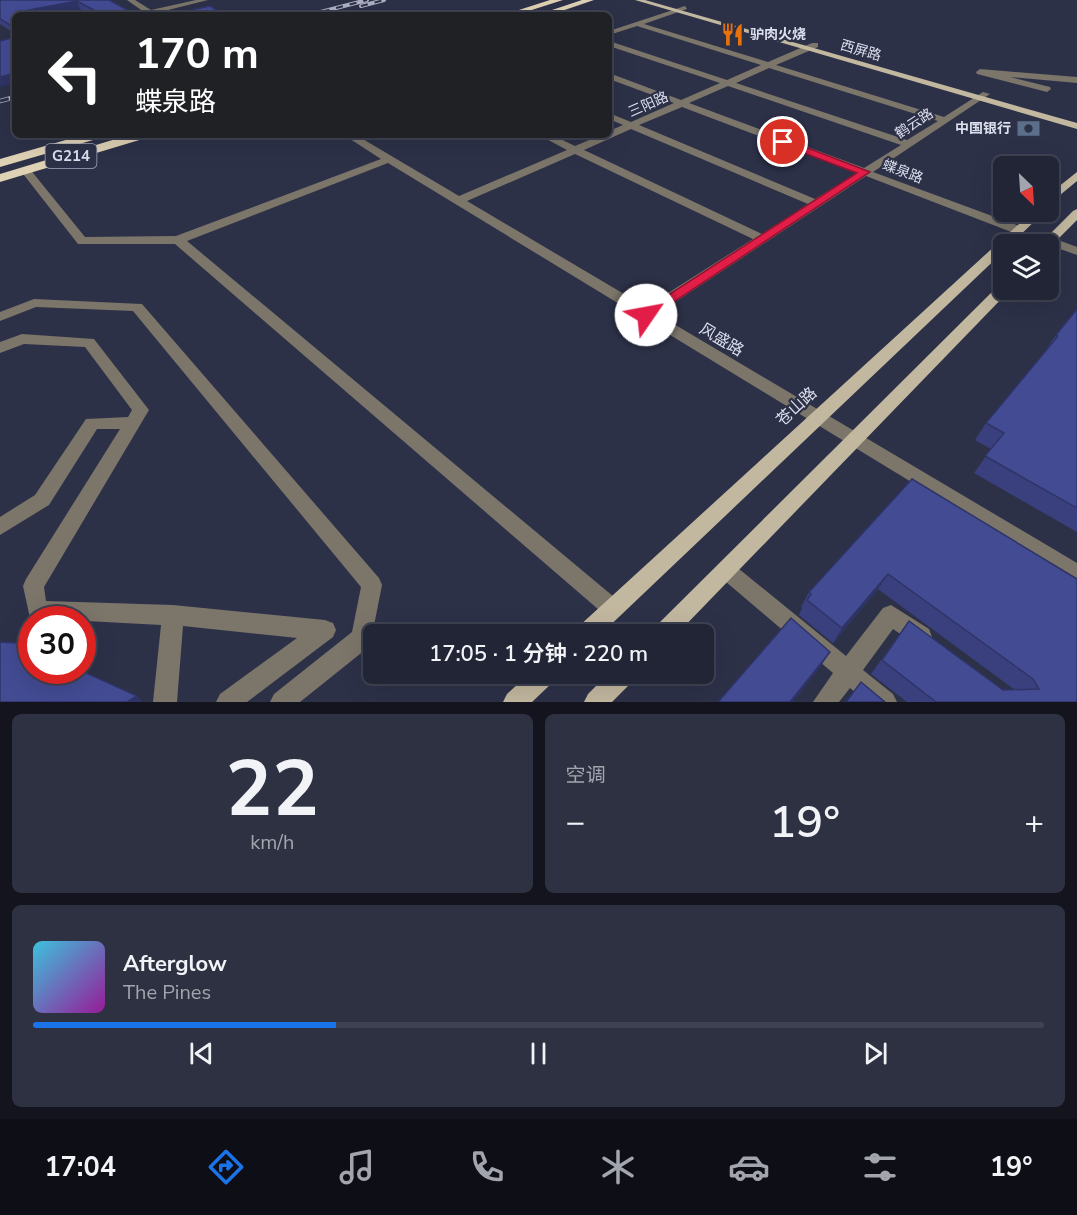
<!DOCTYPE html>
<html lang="zh">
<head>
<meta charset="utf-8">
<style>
	body { margin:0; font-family:"Nunito Sans","Noto Sans SC",sans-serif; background:#2e3142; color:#f1f3f6; height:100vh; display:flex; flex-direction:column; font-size:22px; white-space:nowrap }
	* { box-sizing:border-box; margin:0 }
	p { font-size:20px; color:#a2a5ad }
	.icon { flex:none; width:33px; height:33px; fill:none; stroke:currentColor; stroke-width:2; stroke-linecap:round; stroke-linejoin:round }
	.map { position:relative; height:702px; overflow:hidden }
	.sheet { display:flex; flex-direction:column; gap:12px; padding:12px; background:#13141e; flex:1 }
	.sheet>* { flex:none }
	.guide { position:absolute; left:12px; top:12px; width:600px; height:126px; border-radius:9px; box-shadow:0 6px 24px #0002,0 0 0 2px #3f4251; background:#202124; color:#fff; overflow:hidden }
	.needle { width:39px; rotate:155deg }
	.tools { position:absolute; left:993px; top:156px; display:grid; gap:12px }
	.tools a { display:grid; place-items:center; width:66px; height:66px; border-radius:9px; background:#222536; box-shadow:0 6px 24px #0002,0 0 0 2px #3f4251; font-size:30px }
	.speed { position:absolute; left:18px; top:606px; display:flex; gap:12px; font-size:30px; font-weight:700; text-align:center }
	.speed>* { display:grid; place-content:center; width:78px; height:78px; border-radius:50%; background:#222536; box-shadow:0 6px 24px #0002,0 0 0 2px #3f4251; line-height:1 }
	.speed .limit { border:9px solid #d22; background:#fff; color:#111 }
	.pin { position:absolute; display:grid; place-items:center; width:51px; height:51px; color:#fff; margin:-26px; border:3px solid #fff; border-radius:50%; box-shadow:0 2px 6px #0007 }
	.me { position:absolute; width:66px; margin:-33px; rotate:57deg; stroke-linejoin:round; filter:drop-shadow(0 0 4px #0008) }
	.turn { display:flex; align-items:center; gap:21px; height:126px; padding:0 24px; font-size:27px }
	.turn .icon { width:78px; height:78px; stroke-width:2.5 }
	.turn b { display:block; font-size:42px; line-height:51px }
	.big { font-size:45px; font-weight:600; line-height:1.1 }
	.sheet .card { flex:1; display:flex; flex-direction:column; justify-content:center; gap:9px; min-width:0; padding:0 21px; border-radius:9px; background:#2e3142 }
	.sheet .dial { align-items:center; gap:0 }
	.dial b { font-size:78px; line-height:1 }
	.song { display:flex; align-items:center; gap:18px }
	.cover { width:72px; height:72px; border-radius:9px; background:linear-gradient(135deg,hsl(190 70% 55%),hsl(300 70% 35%)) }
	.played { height:6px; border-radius:3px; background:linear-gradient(90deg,#1a73e8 30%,#3f4251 30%) }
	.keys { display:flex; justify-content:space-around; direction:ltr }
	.heat { display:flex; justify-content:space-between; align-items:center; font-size:33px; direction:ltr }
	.sheet .tiles { flex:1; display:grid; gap:12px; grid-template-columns:1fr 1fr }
	.card:last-child { grid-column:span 2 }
	.trip { position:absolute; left:363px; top:624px; width:351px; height:60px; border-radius:9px; background:#222536; box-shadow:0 6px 24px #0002,0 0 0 2px #3f4251; font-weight:600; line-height:60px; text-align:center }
	.dock { display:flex; height:96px; justify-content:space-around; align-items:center; background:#0e0f16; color:#a2a5ad }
	.dock .icon { width:42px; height:42px }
	.dock .current { color:#1a73e8 }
	.dock b { font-size:27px; color:#f1f3f6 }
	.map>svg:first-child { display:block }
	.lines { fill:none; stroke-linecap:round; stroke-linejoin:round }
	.minor { fill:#7b756a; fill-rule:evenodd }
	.major { fill:#c2b79f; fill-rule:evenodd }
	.highway { fill:#dfd1b4; fill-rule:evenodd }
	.rail-far1-casing { stroke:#adb0c1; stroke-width:4 }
	.rail-casing { stroke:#adb0c1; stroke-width:4.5 }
	.rail-far1 { stroke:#2d3148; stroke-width:2; stroke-dasharray:7; stroke-linecap:butt }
	.rail { stroke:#2d3148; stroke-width:3; stroke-dasharray:9; stroke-linecap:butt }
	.wall { fill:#3a407e }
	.shaded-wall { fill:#2f3467 }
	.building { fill:#434b93; stroke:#2f3467; stroke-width:1.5 }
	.route { fill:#e11d48; stroke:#92132f; stroke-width:1.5 }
	.labels { text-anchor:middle; stroke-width:4.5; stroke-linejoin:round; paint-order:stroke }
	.far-poi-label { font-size:14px; font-weight:bold; fill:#dcdfee; stroke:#2d3148; text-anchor:start }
	.far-street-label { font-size:14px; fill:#dcdfee; stroke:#2d3148 }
	.shield { fill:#2d3148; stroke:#a8abbc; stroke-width:1.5 }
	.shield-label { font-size:15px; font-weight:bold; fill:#dcdfee }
	.street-label { font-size:16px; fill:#dcdfee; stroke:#2d3148 }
</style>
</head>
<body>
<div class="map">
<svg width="1077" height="702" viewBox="0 0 1077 702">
	<rect width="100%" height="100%" fill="#2d3148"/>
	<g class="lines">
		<!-- minor -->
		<path class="minor" d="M127 0H135L151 10 196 0H208L156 13 158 15H135L144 12Z
			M685 6 687 9 644 24 768 62 812 43H818V47L776 65 944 117 983 92 990 94 873 172 1022 227V233H1014L866 176 657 314 1077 563V583L388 163 187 241 620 602 624 609 620 616 613 619 606 616 175 244H78L20 170 21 168H29L85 237 176 236 381 159 344 135H356L459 196 567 150 539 135H552L575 146 601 135H609V131L623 125 609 119V113L631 122 674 103 609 79V73L681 100 720 83 609 46V41L727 80 761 65 637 26 609 35V31ZM769 68 938 121 907 140 736 83ZM728 86 901 145 864 168 689 103ZM682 107 857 173 815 199 639 125ZM631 129 808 204 762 234 584 150ZM575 154 753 239 646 307 467 201Z
			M980 69 1077 77V83L1010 77 1050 87 1051 89 1047 92 977 74 976 72Z
			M1050 237 1077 247V255L1046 244 1044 241 1046 238Z
			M34 299 142 304 379 578 382 585 370 646 300 702H270L274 694 352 632 361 587 133 311 36 307 0 321V312Z
			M22 334 94 339 149 410 44 587 46 601 173 605 325 620 333 623 336 630 333 637 247 702H216L220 694 297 638 183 626 177 702H153L161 625 30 618 23 586 26 579 120 429H97L49 505 0 535V517L35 495 86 419 128 417 132 410 85 347 24 344 0 353V342Z
			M726 561 733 564 846 656 883 608 891 605 929 629 932 637 929 645 921 648 893 629 863 670 893 694 897 702H867L850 688 839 702H813L833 673 719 576 716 570 719 564Z"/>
		<!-- major -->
		<path class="major" d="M635 0H645L1077 123V129Z
			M1077 172V181L1048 205V195Z
			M1077 209V220L1050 247 1040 244 1073 211Z
			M1032 212H1044L1011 244H1004V251L601 634H575L578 627Z
			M1004 284V290L1009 291 677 634H652L655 627 999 285Z
			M529 674H556L553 682 532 702H503L507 694Z
			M608 674H635L632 682 612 702H584L588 694Z"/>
		<!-- highway -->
		<path class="highway" d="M550 0H563L516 15H503Z
			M582 0H594L550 15 543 13Z
			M83 135H102L100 138 0 167V159Z
			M129 135H148L146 138 0 182V174Z"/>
		<defs>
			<path id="rail-far1" d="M361 6 384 0
				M309 15 367 0"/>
			<path id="rail" d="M0 101 15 97"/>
		</defs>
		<!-- rail-far1 casing -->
		<use href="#rail-far1" class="rail-far1-casing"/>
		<!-- rail casing -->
		<use href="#rail" class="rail-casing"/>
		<!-- rail-far1 -->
		<use href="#rail-far1" class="rail-far1"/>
		<!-- rail -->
		<use href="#rail" class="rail"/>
	</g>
	<!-- wall -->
	<path class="wall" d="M0 0 114 2H113L137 15H92L80 9 47 15H15V34L0 24Z
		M1077 309V532L974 473 991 449 975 440 986 423 1045 351 1056 335Z
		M912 479 1077 702H907L871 674 909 621 1003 690H1015L878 589 833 643 799 615 802 608 801 607 809 592Z"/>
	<!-- shaded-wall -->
	<path class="shaded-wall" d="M77 1 80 9 47 15H20L18 12Z
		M15 73V83L0 87V77Z
		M888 574 878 589 833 643 842 628Z
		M830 652 821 666 793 702H790Z
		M137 696 143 702H127Z"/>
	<!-- building -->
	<path class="building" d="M0 0H109L137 15H103L77 1 18 12 24 15H15V28L0 19Z
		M210 6 225 15H192L186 11Z
		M15 37V73L0 77V41Z
		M1077 309V508L985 456 1004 433 986 423 1058 336 1056 335Z
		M912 479 1077 579V702H936L882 660 909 621 1003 690 1039 689 1033 679 888 574 842 628 807 600 811 594 809 592Z
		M791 618 830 652 790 702H718Z
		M0 642 18 643 32 649V670H80L137 696 127 702H0Z
		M861 682 885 702H846Z"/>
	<!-- route -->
	<path class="route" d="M780 140H787L870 172 651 317H642L640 315 642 312 857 173 780 144Z"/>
	<!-- icons -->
	<defs>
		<symbol id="restaurant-bare" viewBox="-9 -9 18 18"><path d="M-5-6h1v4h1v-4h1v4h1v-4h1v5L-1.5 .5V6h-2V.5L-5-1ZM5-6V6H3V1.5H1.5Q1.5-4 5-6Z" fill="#e8710a" stroke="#2d3148" stroke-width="2.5" paint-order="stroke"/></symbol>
		<symbol id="bank-bare" viewBox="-9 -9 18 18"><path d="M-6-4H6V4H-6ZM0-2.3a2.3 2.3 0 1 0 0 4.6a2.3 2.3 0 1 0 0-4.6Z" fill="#5c6f8a" stroke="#2d3148" stroke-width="2.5" paint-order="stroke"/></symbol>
	</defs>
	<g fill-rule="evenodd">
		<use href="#restaurant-bare" x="716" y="18" width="33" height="33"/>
		<use href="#bank-bare" x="1012" y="112" width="33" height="33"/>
	</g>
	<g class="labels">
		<!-- far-poi labels -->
		<g class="far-poi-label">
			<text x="750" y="39">驴肉火烧</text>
			<text x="1011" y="133" text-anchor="end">中国银行</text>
		</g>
		<!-- far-street labels -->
		<g class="far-street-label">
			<text transform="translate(861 50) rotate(16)" y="5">西屏路</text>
			<text transform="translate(648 104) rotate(-24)" y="5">三阳路</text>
			<text transform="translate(914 123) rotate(-33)" y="5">鹤云路</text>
			<text transform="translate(903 171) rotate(21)" y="5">蝶泉路</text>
		</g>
		<!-- shield labels -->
		<rect class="shield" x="45.5" y="144" width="51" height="24" rx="4.5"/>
		<g class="shield-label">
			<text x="71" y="161">G214</text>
		</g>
		<!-- street labels -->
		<g class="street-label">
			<text transform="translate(722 339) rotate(31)" y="6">风盛路</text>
			<text transform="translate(796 406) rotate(-43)" y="6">苍山路</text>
		</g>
	</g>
</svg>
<div class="tools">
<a><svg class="needle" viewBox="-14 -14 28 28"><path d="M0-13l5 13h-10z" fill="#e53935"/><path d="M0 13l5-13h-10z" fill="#a2a5ad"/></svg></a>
<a><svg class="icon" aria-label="layers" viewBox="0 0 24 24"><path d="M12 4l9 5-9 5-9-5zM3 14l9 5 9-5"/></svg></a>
</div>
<div class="speed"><div class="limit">30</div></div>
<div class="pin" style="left:783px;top:142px;background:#d93025"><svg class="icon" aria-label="arrive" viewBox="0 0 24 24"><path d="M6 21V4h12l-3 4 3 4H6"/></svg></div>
<svg class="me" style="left:646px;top:315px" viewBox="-20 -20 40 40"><circle r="19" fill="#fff"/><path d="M0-13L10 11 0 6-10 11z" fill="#e11d48"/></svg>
<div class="trip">17:05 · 1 分钟 · 220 m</div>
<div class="guide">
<div class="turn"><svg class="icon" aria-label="left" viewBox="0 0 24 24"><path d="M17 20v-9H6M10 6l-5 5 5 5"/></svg><div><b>170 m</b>蝶泉路</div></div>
</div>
</div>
<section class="sheet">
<div class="tiles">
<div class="card dial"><b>22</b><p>km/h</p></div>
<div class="card"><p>空调</p>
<div class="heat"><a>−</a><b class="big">19°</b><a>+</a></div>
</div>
<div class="card">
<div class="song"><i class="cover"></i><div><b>Afterglow</b><p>The Pines</p></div></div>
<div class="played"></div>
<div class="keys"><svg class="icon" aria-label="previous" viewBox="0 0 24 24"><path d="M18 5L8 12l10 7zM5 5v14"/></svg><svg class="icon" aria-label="pause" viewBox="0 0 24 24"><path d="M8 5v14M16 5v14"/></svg><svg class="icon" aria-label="next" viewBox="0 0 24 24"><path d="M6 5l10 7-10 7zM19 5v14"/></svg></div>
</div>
</div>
</section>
<nav class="dock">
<b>17:04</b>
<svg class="icon current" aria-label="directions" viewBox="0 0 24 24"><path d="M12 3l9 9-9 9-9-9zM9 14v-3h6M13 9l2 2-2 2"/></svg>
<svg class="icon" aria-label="music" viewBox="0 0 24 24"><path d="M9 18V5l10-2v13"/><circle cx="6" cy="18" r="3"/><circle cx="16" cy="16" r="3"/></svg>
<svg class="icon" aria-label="phone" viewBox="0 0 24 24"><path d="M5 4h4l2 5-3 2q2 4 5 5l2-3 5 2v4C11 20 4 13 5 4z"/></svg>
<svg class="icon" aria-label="climate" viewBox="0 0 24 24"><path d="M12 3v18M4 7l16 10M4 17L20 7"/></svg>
<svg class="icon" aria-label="car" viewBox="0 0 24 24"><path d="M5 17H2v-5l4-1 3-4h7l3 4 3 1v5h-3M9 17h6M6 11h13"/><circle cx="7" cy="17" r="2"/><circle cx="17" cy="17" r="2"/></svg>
<svg class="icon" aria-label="filters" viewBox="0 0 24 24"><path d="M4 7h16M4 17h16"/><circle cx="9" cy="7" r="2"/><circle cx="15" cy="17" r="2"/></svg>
<b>19°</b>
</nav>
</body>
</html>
